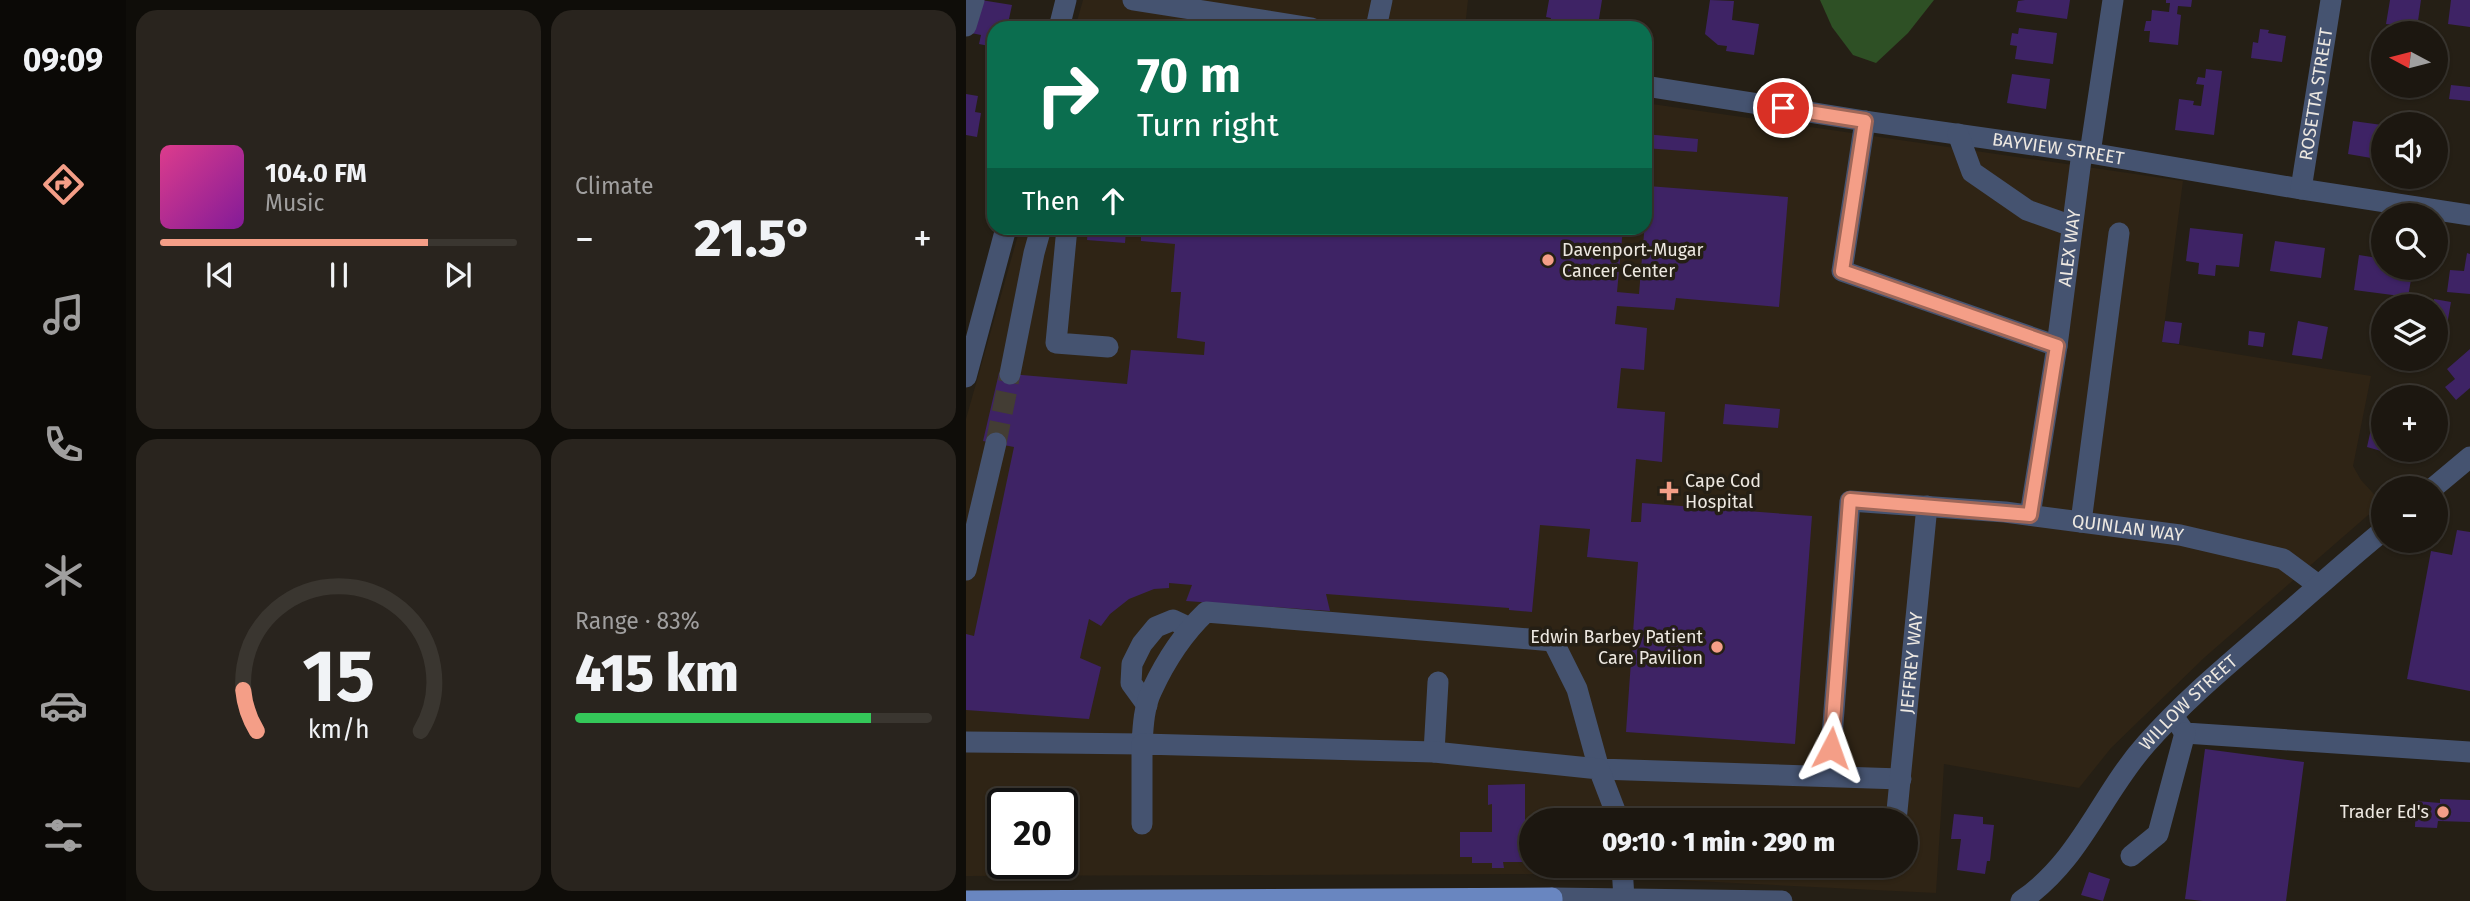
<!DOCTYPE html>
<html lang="en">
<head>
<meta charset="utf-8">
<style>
	body { margin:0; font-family:"Fira Sans",sans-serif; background:#29241e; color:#f1f3f6; height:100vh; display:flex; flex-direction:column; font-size:26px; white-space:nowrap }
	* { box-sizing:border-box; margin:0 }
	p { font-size:23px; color:#a09f9f }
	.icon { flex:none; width:38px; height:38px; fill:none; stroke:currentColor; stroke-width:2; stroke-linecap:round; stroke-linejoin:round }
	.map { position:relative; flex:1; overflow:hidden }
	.details { display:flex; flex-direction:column; gap:10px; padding:10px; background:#0f0d09; width:840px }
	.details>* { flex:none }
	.top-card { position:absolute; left:21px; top:21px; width:665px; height:214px; border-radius:21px; box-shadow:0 2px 5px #0004,0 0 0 2px #3a3630; background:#0b6e4f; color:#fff; overflow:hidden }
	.needle { width:46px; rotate:277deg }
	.tools { position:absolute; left:1405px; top:21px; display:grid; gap:14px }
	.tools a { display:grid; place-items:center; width:77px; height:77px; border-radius:50%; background:#1c1710; box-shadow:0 2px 5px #0004,0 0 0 2px #3a3630; font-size:35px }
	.speed { position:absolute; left:21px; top:788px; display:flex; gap:14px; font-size:35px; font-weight:700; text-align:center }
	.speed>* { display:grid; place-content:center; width:91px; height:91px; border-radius:50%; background:#1c1710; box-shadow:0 2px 5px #0004,0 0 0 2px #3a3630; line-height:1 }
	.speed .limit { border:4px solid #111; border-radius:10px; background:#fff; color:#111 }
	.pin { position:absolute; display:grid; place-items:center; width:60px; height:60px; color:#fff; margin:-30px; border:4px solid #fff; border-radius:50%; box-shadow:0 2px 7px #0007 }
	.me { position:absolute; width:77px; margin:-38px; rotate:4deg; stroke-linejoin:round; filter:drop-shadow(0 0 5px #0008) }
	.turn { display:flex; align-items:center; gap:24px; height:147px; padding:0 35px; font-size:32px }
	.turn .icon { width:91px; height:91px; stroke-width:2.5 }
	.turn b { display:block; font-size:49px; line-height:60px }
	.then { display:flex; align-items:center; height:66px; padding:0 35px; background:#0003; gap:14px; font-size:26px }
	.big { font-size:52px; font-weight:800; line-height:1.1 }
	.details .card { flex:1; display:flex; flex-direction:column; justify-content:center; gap:10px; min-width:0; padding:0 24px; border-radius:21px; background:#29241e }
	.details .dial { align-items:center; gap:0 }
	.dial svg { height:182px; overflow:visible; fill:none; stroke:#3a3630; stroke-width:7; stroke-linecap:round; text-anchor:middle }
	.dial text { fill:#f1f3f6; stroke:none }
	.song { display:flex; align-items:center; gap:21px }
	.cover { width:84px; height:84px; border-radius:10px; background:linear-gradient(135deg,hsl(330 70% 55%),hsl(290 70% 35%)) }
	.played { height:7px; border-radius:4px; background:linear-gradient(90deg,#f49e87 75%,#3a3630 75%) }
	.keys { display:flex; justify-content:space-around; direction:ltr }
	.heat { display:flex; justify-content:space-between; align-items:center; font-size:38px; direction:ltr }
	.charge { height:10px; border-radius:5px; background:linear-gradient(90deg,#34c759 83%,#3a3630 0) }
	.details .tiles { flex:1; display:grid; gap:10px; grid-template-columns:repeat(2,1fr) }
	.trip { position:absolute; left:553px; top:808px; width:399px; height:70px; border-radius:35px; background:#1c1710; box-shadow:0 2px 5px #0004,0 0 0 2px #3a3630; font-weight:800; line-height:70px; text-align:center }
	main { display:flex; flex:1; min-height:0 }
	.menu { display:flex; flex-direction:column; width:126px; justify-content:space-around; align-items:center; background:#0b0906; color:#a09f9f }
	.menu .icon { width:49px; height:49px }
	.menu .on { color:#f49e87 }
	.menu b { font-size:32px; color:#f1f3f6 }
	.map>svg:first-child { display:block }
	.built { fill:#2f2415; fill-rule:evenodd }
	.green { fill:#2e5025 }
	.building { fill:#3e2365 }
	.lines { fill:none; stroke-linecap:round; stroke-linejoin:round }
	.minor-tunnel { stroke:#433d34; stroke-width:21; stroke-dasharray:21 10; stroke-linecap:butt }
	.minor { stroke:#455370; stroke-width:21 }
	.major { stroke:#6986c0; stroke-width:21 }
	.route-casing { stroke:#9f6758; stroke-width:18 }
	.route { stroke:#f49e87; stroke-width:12 }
	.poi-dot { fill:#f49e87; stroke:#251f15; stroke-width:2.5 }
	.labels { text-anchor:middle; stroke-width:7; stroke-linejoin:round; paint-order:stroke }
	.street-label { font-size:18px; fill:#ede8e1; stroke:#251f15 }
	.poi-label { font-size:18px; fill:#ede8e1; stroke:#251f15; text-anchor:start }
</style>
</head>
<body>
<main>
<nav class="menu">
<b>09:09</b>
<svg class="icon on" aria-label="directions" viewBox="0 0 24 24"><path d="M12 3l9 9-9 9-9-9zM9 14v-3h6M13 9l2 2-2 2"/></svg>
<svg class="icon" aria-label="music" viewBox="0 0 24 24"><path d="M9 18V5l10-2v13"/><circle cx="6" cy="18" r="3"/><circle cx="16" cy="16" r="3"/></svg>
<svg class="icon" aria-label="phone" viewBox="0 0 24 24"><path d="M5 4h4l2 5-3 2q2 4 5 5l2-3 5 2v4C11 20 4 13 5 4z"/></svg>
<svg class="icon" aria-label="climate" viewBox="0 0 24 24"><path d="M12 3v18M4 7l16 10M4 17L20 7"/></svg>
<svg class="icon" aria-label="car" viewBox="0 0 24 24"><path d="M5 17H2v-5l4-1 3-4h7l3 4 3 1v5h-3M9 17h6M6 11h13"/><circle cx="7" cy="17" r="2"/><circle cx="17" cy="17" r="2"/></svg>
<svg class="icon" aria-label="filters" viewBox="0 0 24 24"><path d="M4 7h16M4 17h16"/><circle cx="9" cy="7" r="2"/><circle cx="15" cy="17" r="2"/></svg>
</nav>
<section class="details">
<div class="tiles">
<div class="card">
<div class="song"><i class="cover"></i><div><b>104.0 FM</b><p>Music</p></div></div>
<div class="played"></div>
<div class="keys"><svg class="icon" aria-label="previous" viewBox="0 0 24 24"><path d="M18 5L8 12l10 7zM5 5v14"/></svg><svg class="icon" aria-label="pause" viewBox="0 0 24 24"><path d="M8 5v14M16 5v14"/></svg><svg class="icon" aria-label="next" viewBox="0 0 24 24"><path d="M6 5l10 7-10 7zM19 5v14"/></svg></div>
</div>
<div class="card"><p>Climate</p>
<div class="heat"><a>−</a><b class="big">21.5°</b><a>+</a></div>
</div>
<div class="card dial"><svg viewBox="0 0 100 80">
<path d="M14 69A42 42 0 1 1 86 69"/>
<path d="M14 69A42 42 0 0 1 8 51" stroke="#f49e87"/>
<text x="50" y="56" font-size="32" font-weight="700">15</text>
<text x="50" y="72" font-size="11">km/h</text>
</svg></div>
<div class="card"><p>Range · 83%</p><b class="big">415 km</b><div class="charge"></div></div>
</div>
</section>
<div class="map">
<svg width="1504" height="901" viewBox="0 0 1504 901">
	<rect width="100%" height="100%" fill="#251f15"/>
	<!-- built -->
	<path class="built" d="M117 0H502L499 28H109Z
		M679 103 1217 181 1196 342 1405 376 1387 466 1395 480 1416 503 1239 657 1145 748 1113 788 978 764 970 893 588 874 0 876V419L54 228H679ZM37 803H96V863H37ZM565 821H940V866H565Z"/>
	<!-- green -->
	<path class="green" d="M854 0H968L942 33 910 63 887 55 866 27Z"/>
	<!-- building -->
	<path class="building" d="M15 0 46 5 41 28H28V47L13 44 15 35 0 32Z
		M583 0H636L632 25H627V28L583 26 585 18 580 17Z
		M744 0 768 1 766 20 793 24 788 55 760 51 761 46 752 45 739 34Z
		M1059 0H1104L1101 19 1050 12 1052 1Z
		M1200 0H1226L1225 7 1212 6 1211 14 1215 15 1212 45 1183 42 1184 31H1178L1180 21H1185L1186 10 1203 12 1204 3H1200Z
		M1424 0H1455L1451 28 1420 24Z
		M1485 0H1504V27L1482 24Z
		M1053 28 1091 33 1087 64 1049 59 1051 46 1044 45 1046 33 1052 34Z
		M1294 29 1303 30 1302 33 1320 36 1316 62 1285 58 1287 42 1292 43Z
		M1416 40 1418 41V84L1410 82 1413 63 1408 62 1410 53 1414 54Z
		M1240 69 1256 71 1248 135 1209 130 1213 99 1228 101 1227 105 1235 106 1238 85 1230 84 1232 77 1239 78Z
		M1046 74 1084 79 1080 109 1041 103Z
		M1485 85 1504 87V101L1483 99Z
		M0 94 12 96 9 112 15 113 11 137 0 135Z
		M1387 121 1416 125 1411 159 1382 154Z
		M679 134 732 139 731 152 679 148Z
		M682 186 822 197 813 307 710 298 708 310 651 306 649 324 681 328 678 370 655 368 651 408 699 412 696 462 670 459 665 522H675L676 503 846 516 829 744 660 732 672 562 621 557 624 529 574 525 566 612 543 610V608L360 594 364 611 220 601 226 585 203 583V588L188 589 163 599 144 614 135 626 123 619 114 658 135 667 123 719 0 710V634L8 636 48 447 17 441 33 373 161 384 165 350 238 355 239 342 211 338 215 292H205L209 244 175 241V232L160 231 159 243 121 240 122 228H657L651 292 673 294Z
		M1224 228 1277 234 1273 267 1250 265 1249 276 1232 274 1233 263 1220 261Z
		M1309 241 1359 248 1355 278 1304 271Z
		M1501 253 1504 254V294L1481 292 1484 270 1498 271Z
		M1393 255 1418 259V268H1447L1442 297 1388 290Z
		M1468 299 1485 302 1481 325 1470 324V306H1467Z
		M1199 321 1216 323 1213 344 1196 342Z
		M1332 321 1362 327 1356 359 1326 355Z
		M1283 331 1299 333 1297 347 1282 345Z
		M1504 349V388L1490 400 1479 387 1489 379 1481 369Z
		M759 404 814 409 812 428 757 424Z
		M1417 418 1418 450H1423L1422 453 1401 447 1405 429 1413 430Z
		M1491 530 1504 532V691L1441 679 1465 551 1486 555Z
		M1239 749 1338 762 1320 901H1237L1219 899Z
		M559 784V835H565V859H559V862H537L538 868H526V863H506V857H494V832H526V804L522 805V785Z
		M1474 799 1504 800V822L1472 821 1471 828 1449 827 1450 801 1474 803Z
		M988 814 1017 817V824L1028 825 1024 861H1021L1019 874 991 870 995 839H985Z
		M1123 872 1144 879 1137 901 1115 895Z"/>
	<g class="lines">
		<!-- minor-tunnel -->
		<path class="minor-tunnel" d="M30 443 44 374"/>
		<!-- minor -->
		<g class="minor">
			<path d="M167 0 346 28"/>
			<path d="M0 26 8 0"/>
			<path d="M93 28 100 0"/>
			<path d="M410 28 416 0"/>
			<path id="s1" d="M679 86 899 121 1124 153 1335 189 1504 215"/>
			<path d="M899 121 876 271 1091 346"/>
			<path d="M992 134 1006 172 1061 210 1106 226"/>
			<path d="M1124 153 1147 0"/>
			<path id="s2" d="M1335 189 1365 0"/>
			<path d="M101 228 90 343 142 347"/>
			<path d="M44 374 68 253 75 228"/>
			<path d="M0 377 40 228"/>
			<path d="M1467 488 1504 457"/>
			<path id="s3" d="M1064 515 1091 346 1116 152"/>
			<path d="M1115 522 1153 233"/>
			<path d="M0 570 30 443"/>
			<path d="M181 705 165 683 166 664 176 644 190 627 207 620 224 628"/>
			<path d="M1207 716 1219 733 1504 752"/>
			<path d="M0 742 176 744C177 726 178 706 186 690 199 662 218 633 240 612L587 641 611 689 633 769 935 779"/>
			<path d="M468 752 472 682"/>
			<path id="s4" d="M863 776 884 501 1039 512 1214 535 1317 559 1352 585"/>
			<path id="s5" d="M930 821 961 506"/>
			<path d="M176 824V744L468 752 633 769 653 821"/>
			<path d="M1165 856 1192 834 1219 733"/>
			<path d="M656 866 658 899"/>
			<path d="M586 898 816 901"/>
			<path id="s6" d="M1055 901C1115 860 1134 796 1180 744 1224 694 1276 653 1325 610 1356 583 1386 556 1418 530"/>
		</g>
		<!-- major -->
		<path class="major" d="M0 901 586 898V901"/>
	</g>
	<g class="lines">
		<defs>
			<path id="route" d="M817 108 899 121 876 271 1091 346 1064 515 884 500 865 748"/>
		</defs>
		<!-- route casing -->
		<use href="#route" class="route-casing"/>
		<!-- route -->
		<use href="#route" class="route"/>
	</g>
	<!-- markers -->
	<g class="poi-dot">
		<circle cx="582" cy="260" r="7"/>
		<path d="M699.5 480.5h7v7h7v7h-7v7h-7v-7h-7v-7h7z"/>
		<circle cx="751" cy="647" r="7"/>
		<circle cx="1477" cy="812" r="7"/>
	</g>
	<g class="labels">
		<!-- street labels -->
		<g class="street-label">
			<text dy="6" stroke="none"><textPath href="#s2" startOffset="96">ROSETTA STREET</textPath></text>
			<text dy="6" stroke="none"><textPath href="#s1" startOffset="418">BAYVIEW STREET</textPath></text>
			<text dy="6" stroke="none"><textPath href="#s3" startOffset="270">ALEX WAY</textPath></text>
			<text dy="6" stroke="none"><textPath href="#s4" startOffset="555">QUINLAN WAY</textPath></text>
			<text dy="6" stroke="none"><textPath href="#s5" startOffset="159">JEFFREY WAY</textPath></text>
			<text dy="6" stroke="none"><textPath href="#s6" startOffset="261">WILLOW STREET</textPath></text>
		</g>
		<!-- poi labels -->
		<g class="poi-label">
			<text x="596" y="256">Davenport-Mugar<tspan x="596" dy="21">Cancer Center</tspan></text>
			<text x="719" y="487">Cape Cod<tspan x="719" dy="21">Hospital</tspan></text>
			<text x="737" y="643" text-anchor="end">Edwin Barbey Patient<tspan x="737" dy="21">Care Pavilion</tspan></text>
			<text x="1463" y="818" text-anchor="end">Trader Ed's</text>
		</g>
	</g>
</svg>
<div class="tools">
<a><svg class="needle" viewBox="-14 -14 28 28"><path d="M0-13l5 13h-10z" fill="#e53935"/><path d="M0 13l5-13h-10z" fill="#a09f9f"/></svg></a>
<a><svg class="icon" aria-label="sound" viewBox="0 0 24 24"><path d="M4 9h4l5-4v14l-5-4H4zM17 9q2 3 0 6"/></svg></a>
<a><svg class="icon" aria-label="search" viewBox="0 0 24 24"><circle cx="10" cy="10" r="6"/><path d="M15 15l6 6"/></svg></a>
<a><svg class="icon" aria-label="layers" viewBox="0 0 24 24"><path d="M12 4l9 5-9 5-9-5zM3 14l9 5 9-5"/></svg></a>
<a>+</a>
<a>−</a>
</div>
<div class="speed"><div class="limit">20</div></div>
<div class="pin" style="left:817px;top:108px;background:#d93025"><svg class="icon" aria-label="arrive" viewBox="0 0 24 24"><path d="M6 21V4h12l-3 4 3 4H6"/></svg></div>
<svg class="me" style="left:865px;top:748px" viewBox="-20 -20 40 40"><path d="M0-17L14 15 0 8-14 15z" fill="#f49e87" stroke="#fff" stroke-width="4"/></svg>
<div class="trip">09:10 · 1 min · 290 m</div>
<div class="top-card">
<div class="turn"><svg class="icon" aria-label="right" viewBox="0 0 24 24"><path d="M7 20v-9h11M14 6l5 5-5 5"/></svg><div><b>70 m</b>Turn right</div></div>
<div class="then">Then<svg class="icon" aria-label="ahead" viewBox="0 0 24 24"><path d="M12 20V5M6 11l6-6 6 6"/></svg></div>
</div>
</div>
</main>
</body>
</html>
